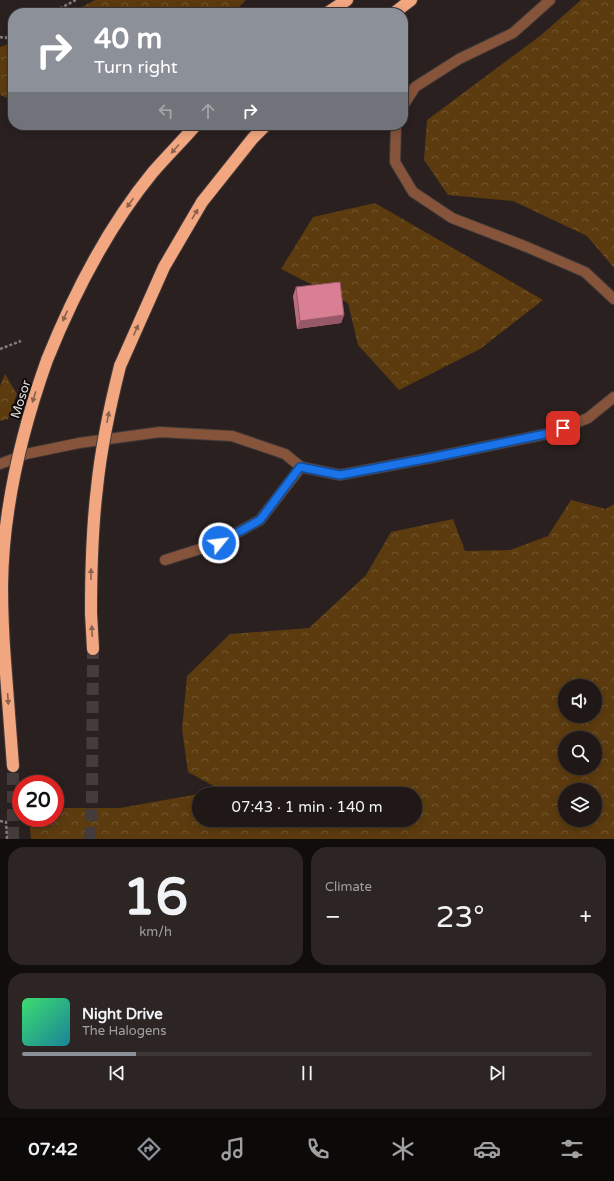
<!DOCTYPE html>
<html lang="en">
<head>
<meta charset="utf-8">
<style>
	body { margin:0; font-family:"Varela Round",sans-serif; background:#2c2524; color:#f1f3f6; height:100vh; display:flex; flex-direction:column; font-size:15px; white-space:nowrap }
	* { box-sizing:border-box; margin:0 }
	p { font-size:13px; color:#a1a0a1 }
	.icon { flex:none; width:22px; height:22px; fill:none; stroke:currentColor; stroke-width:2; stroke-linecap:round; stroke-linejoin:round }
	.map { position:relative; height:839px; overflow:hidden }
	.panel { display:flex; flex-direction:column; gap:8px; padding:8px; background:#110d0d; flex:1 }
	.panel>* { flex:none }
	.hud { position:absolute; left:8px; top:8px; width:400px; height:122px; border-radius:16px; box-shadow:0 2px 10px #0003,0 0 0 1px #3c3736; background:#8c9099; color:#fff; overflow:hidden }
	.tools { position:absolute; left:558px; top:679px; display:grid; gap:8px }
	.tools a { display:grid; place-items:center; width:44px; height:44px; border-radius:50%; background:#1f1817; box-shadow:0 2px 10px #0003,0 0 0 1px #3c3736; font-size:20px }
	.speed { position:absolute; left:12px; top:775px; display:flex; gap:8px; font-size:20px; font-weight:700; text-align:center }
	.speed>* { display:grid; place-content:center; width:52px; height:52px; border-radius:50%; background:#1f1817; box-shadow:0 2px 10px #0003,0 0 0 1px #3c3736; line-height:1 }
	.speed .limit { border:6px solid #d22; background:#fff; color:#111 }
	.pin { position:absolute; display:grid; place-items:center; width:34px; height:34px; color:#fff; margin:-17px; border-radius:8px; box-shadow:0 2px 6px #0006 }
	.me { position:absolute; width:44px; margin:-22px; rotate:61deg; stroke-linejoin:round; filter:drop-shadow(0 0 3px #0008) }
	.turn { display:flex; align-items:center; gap:14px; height:84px; padding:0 20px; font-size:18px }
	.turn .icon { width:52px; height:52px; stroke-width:2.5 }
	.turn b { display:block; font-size:28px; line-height:34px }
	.lanes { display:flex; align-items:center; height:38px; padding:0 20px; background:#0003; justify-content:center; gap:20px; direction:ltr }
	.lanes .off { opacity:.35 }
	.big { font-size:30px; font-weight:600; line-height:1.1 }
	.panel .widget { flex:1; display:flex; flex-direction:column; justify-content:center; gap:6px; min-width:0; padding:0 14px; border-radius:16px; background:#2c2524 }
	.panel .dial { align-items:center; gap:0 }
	.dial b { font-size:52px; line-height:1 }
	.song { display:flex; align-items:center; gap:12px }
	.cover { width:48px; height:48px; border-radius:6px; background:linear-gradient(135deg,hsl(140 70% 55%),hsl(190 70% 35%)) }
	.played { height:4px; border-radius:2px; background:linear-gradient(90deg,#8c9099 20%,#3c3736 20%) }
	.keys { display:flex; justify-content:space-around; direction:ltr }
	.heat { display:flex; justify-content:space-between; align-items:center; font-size:22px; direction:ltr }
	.panel .tiles { flex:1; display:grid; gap:8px; grid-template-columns:1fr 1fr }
	.widget:last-child { grid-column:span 2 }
	.trip { position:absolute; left:192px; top:787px; width:230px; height:40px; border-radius:20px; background:#1f1817; box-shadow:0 2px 10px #0003,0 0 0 1px #3c3736; font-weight:600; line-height:40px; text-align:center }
	.tabs { display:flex; height:64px; justify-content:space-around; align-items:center; background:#0c0a09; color:#a1a0a1 }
	.tabs .icon { width:28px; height:28px }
	.tabs .selected { color:#8c9099 }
	.tabs b { font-size:18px; color:#f1f3f6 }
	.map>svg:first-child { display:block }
	.forest { fill:url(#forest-crowns); fill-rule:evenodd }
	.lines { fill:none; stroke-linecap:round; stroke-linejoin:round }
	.highway-tunnel { stroke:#443c3b; stroke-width:12; stroke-dasharray:12 6; stroke-linecap:butt }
	.minor-casing { stroke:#433a39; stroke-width:12 }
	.highway-casing { stroke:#433a39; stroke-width:14 }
	.path { stroke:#847c7b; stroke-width:2.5; stroke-dasharray:3 2; stroke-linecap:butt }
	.minor { stroke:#86543a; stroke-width:10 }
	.highway { stroke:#f2a781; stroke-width:12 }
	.highway-bridge-casing { stroke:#433a39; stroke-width:14; stroke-linecap:butt }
	.highway-bridge { stroke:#f2a781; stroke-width:12 }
	.wall { fill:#ba6d7f }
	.shaded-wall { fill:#975968 }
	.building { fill:#d87f94; stroke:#975968 }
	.oneway { fill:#8c614b }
	.route-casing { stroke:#114b97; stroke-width:10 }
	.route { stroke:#1a73e8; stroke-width:7 }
	.labels { text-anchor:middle; stroke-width:4; stroke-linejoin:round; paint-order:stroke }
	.street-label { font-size:13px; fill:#e0dad9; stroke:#0f0b0a }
</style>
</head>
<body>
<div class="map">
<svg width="614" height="839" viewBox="0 0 614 839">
	<defs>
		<pattern id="forest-crowns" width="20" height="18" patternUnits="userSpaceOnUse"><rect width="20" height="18" fill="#5c3b0f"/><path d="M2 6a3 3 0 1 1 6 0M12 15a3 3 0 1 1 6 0" fill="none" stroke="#735731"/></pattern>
	</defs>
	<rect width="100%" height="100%" fill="#29201f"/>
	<!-- forest -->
	<path class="forest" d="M95 0H246L233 13H71Z
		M581 0H614V268L587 236 513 201 448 195 424 160 427 120 540 36Z
		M13 42V100L0 95V47Z
		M375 203 543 300 480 349 399 390 358 345 348 303 281 269 313 217Z
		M5 374 17 394 8 419 0 421V386Z
		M571 500 606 509 614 504V839H31L29 818H55V808H120L221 790 188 772 182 729 187 676 230 634 309 628 366 575 391 532 453 519 465 551 510 550 548 536ZM565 686H595V716H565ZM565 738H595V768H565ZM565 790H595V820H565ZM199 794H415V820H199Z"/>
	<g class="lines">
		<!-- highway-tunnel -->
		<path class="highway-tunnel" d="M13 839V766
			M90 839 92 798 93 649"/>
		<defs>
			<path id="minor" d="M403 106 415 87 459 59 513 33 550 0
				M396 125 395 162 413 192 452 218 527 247 585 272 614 299
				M0 464 26 454 79 443 160 432 232 436 285 454 301 467 340 475 435 457 551 433 588 418 614 397
				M165 560 219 543 260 520 301 467"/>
			<path id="highway" d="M327 13 347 0
				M394 13 411 0
				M47 360C74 293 107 228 153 172 167 156 182 141 196 125
				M120 366 164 267 202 202 253 138 266 125
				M91 613 93 649
				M5 661 13 766"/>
		</defs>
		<!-- minor casing -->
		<use href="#minor" class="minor-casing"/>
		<!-- highway casing -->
		<use href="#highway" class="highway-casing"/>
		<!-- path -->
		<path class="path" d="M51 13 76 0
			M0 37 13 39
			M5 38 13 34
			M0 349 21 341
			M0 821 6 822 7 839"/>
		<!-- minor -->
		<use href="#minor" class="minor"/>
		<!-- highway -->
		<use href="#highway" class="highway"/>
		<defs>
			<path id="highway-bridge" d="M91 613C91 571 92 529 97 488 101 447 110 406 120 366
				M5 661C3 635 2 610 2 585 3 507 21 433 47 360"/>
		</defs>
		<!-- highway-bridge casing -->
		<use href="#highway-bridge" class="highway-bridge-casing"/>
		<!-- highway-bridge -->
		<use href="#highway-bridge" class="highway-bridge"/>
	</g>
	<!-- wall -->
	<path class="wall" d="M296 287 344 315 341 323 297 329 293 296Z"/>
	<!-- shaded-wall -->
	<path class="shaded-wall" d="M344 315 341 323 297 329 300 321Z"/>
	<!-- building -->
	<path class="building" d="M340 282 344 315 300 321 296 287Z"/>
	<!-- one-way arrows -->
	<defs><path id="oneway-solid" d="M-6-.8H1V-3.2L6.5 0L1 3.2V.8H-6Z"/></defs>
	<g class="oneway">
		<use href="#oneway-solid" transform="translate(175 149) rotate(132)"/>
		<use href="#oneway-solid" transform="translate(130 203) rotate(125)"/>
		<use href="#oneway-solid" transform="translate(195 214) rotate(-59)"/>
		<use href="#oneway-solid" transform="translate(65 316) rotate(115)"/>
		<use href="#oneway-solid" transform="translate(136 330) rotate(-66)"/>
		<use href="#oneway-solid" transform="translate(34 397) rotate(108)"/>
		<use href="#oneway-solid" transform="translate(108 417) rotate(-79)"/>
		<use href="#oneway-solid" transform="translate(91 574) rotate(-90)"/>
		<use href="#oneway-solid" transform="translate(92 631) rotate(-93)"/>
		<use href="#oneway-solid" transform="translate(8 699) rotate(86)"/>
	</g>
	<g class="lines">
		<defs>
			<path id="route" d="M219 543 260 520 300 467 340 475 435 457 550 433 563 428"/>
		</defs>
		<!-- route casing -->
		<use href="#route" class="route-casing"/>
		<!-- route -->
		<use href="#route" class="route"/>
	</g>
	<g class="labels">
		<!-- street labels -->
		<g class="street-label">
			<text transform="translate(20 399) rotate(-72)" y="5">Mosor</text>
		</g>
	</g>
</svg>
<div class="tools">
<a><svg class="icon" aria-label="sound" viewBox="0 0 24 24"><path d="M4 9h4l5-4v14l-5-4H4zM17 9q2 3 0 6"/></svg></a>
<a><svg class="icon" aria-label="search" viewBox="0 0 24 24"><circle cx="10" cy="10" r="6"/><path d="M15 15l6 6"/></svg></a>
<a><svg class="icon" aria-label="layers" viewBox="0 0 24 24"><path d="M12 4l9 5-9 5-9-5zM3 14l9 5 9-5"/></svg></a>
</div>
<div class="speed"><div class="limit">20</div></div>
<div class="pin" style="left:563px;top:428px;background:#d93025"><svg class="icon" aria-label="arrive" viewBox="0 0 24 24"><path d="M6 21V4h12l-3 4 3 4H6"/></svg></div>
<svg class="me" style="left:219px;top:543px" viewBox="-20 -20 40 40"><circle r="17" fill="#1a73e8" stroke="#fff" stroke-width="3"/><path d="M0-11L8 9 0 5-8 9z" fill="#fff"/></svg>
<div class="trip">07:43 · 1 min · 140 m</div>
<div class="hud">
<div class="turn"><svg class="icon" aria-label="right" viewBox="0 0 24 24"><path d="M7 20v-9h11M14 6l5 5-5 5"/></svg><div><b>40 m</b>Turn right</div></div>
<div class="lanes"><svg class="icon off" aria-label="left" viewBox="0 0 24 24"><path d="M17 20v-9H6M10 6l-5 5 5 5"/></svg><svg class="icon off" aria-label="ahead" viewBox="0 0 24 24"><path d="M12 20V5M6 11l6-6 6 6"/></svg><svg class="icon" aria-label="right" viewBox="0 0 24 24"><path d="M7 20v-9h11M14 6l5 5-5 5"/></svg></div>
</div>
</div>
<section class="panel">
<div class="tiles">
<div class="widget dial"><b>16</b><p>km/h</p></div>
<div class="widget"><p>Climate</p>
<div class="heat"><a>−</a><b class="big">23°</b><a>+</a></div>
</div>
<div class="widget">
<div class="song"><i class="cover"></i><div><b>Night Drive</b><p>The Halogens</p></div></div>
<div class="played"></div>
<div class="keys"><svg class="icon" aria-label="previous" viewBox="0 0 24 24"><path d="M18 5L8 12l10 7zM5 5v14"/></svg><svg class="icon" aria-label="pause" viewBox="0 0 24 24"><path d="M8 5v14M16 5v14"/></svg><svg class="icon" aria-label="next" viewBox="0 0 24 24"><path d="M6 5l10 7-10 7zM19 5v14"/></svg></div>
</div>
</div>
</section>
<nav class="tabs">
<b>07:42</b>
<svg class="icon selected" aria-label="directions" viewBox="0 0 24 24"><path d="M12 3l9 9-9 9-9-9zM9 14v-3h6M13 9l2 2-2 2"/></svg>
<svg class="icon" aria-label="music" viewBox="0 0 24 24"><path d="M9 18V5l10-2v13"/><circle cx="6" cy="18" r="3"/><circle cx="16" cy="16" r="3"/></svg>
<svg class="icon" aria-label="phone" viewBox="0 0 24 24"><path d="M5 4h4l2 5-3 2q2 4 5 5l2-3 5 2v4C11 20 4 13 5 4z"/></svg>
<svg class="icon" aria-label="climate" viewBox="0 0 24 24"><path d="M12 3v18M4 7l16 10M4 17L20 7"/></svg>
<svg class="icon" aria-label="car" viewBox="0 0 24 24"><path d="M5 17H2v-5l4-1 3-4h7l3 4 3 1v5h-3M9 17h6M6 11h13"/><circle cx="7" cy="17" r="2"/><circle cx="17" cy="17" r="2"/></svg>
<svg class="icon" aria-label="filters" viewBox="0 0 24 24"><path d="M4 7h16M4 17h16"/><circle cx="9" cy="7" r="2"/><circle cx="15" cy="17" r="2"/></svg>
</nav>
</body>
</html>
